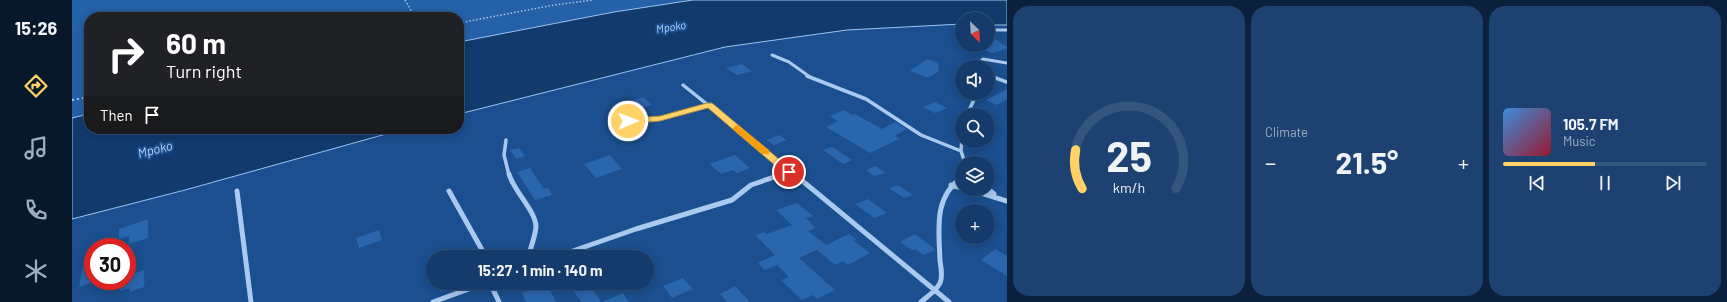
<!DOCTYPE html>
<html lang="en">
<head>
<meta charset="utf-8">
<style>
	body { margin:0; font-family:Barlow,sans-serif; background:#1d4271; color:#f1f3f6; height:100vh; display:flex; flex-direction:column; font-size:15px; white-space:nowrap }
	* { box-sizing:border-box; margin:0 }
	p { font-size:13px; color:#9dadc1 }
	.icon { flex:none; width:22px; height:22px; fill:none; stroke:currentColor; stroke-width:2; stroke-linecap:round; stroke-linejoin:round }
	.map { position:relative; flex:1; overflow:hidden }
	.side { display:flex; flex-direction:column; gap:6px; padding:6px; background:#0b203b; width:720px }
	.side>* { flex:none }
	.hud { position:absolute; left:12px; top:12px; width:380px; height:122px; border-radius:16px; box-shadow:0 2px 10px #0003,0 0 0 1px #33557e; background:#202124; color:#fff; overflow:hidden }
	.needle { width:26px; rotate:155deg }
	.controls { position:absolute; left:883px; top:12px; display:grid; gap:8px }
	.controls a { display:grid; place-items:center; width:40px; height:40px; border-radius:50%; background:#143b6b; box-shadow:0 2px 10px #0003,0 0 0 1px #33557e; font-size:20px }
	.speed { position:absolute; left:12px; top:238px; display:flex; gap:8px; font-size:20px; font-weight:700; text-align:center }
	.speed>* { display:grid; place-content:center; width:52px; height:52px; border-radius:50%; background:#143b6b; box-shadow:0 2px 10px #0003,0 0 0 1px #33557e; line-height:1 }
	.speed .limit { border:6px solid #d22; background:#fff; color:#111 }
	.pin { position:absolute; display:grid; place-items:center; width:34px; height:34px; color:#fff; margin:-17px; border:2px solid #fff; border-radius:50%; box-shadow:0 1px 4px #0007 }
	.me { position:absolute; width:44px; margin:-22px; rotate:89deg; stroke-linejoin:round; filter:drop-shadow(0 0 3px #0008) }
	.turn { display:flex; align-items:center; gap:14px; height:84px; padding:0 16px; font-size:18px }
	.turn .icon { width:52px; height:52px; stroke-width:2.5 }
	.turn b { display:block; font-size:28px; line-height:34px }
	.then { display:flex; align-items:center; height:38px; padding:0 16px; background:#0003; gap:8px; font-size:15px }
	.big { font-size:30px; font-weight:700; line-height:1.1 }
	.side .tile { flex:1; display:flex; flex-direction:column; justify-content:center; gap:6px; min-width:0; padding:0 14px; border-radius:16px; background:#1d4271 }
	.side .dial { align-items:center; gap:0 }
	.dial svg { height:104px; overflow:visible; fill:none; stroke:#33557e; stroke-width:7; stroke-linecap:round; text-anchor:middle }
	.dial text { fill:#f1f3f6; stroke:none }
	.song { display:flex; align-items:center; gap:12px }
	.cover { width:48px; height:48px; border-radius:6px; background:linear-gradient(135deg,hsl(210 70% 55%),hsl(350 70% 35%)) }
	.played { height:4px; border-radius:2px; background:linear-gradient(90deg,#ffd166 45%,#33557e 45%) }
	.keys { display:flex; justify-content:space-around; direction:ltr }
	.heat { display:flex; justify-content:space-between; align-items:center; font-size:22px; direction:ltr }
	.side .tiles { flex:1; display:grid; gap:6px; grid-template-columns:repeat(3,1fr) }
	.trip { position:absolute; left:354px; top:250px; width:228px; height:40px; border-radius:20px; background:#143b6b; box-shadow:0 2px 10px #0003,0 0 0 1px #33557e; font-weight:700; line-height:40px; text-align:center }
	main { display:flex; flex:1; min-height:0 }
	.tabs { display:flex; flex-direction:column; width:72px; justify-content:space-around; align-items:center; background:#08182b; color:#9dadc1 }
	.tabs .icon { width:28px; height:28px }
	.tabs .on { color:#ffd166 }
	.tabs b { font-size:18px; color:#f1f3f6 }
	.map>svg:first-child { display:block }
	.green { fill:#2461a8 }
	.water { fill:#123a6d; stroke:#9cc4f0 }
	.building { fill:#2a66ad }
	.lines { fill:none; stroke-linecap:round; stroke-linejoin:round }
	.path-far1 { stroke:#a9c9ee; stroke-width:1.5; stroke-dasharray:1.5 2; stroke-linecap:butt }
	.path { stroke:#a9c9ee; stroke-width:2; stroke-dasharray:2 3; stroke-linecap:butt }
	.minor-far2 { stroke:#a9c9ee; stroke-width:3 }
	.minor-far1 { stroke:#a9c9ee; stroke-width:3.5 }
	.minor { stroke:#a9c9ee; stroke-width:5 }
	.route { fill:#ffd166; stroke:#a68842 }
	.slow { fill:#f59e0b }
	.labels { text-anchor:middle; stroke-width:4; stroke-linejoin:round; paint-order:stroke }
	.far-water-label { font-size:11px; font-style:italic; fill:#b5d3f5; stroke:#1b4f8f }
	.water-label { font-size:13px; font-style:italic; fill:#b5d3f5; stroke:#1b4f8f }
</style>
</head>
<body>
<main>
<nav class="tabs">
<b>15:26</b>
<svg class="icon on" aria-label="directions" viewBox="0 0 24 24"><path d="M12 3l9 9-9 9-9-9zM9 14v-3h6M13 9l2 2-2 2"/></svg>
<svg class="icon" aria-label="music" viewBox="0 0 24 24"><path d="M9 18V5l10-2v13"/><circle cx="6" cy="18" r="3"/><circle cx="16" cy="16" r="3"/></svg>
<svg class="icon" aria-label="phone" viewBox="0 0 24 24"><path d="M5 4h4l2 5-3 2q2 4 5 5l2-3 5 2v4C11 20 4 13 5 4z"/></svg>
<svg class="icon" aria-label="climate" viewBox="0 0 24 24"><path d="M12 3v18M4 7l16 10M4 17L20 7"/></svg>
</nav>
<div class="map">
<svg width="935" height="302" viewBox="0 0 935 302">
	<rect width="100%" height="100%" fill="#1b4f8f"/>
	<!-- green -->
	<path class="green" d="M0 0H621L542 12 387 42V17H17V114L0 118Z"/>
	<!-- water -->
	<path class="water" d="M621 0H935V25H916V19H890V24L775 30 653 47 387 114V42L542 12Z
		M17 114V129H332L113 190 0 219V118Z"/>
	<!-- building -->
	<path class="building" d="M916 34 935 47V49L920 53 905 47 916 45Z
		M855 59 866 63 867 71 856 78 838 71Z
		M670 64 680 71 665 75 654 68Z
		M935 89V99L925 105 914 100Z
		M571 97 580 105 563 110 554 102Z
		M863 102 875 108 863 113 851 107Z
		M772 110 780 115 783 114 810 129 823 122 834 129 823 136 827 139 798 153 754 127 766 121 758 116Z
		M707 135 715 140 702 145 694 140Z
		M760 147 780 160 771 164 751 150Z
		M447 148 453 156 444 159 438 150Z
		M538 155 550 169 524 178 512 164Z
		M663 155 678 168 665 173 661 170 649 174 637 164Z
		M804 166 814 173 802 176 794 170Z
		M458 168 472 189 476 188 480 195 463 200 445 172Z
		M826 185 841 195 832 198 817 188Z
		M796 199 815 213 802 218 783 204Z
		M725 203 741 216 734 218 744 228 736 231 754 245 777 234 784 239 782 241 798 253 776 265 771 261 763 265 745 250 727 258 763 290 745 299 741 295 730 300 709 280 717 277 705 265 693 270 686 263 703 255 683 235 692 232 695 234 720 225 704 210Z
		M76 219V238L57 244V236L47 239V229Z
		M307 230 310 240 287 248 284 238Z
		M843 234 863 249V250L852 255 843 249 840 250 828 242Z
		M923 249 935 256V276L909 260Z
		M21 263V282L7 287 11 266Z
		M72 270V281L74 282 72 283V287L58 292V288L48 291 49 281H55V276Z
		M611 278 621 289 600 298 591 286Z
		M495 283H530L520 288 529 302H510Z
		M475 284 484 302H454L450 293Z
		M663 286 678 302H655L648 294Z
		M551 293 557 302H530Z"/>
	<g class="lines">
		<!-- path-far1 -->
		<path class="path-far1" d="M333 0 343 17
			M387 23 482 5 521 0"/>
		<!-- path -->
		<path class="path" d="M0 100 17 97"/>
		<!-- minor-far2 -->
		<path class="minor-far2" d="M916 30H935
			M700 55 717 62 738 77
			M910 67 909 61 911 59 935 63
			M916 75 920 77"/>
		<!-- minor-far1 -->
		<path class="minor-far1" d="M735 76 794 99 849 135 889 151
			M918 76 935 82
			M611 85 723 175
			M895 115 905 93
			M556 121 588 119 638 105
			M890 136 889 151 893 163
			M434 140 432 155 437 175
			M708 175 717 172"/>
		<!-- minor -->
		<path class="minor" d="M437 174C441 190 464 211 464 227 463 237 459 247 456 257
			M722 174 877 302
			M879 185 890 188
			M896 189 935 201
			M916 189 922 194
			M165 191 179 302
			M377 191 414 257
			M475 257 495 253 564 229 660 200 679 185 711 174
			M418 283 427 302
			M361 302 413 283
			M849 302C856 296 864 291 868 283 871 277 869 267 868 261 867 229 861 198 890 177"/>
	</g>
	<!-- route -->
	<path class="route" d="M635 103H640L720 170 721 172 720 174H713L636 108 588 121 556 124 552 121 556 118 588 116Z"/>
	<!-- slow -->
	<path class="slow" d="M665 125 697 150V154H690L662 130 661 128Z"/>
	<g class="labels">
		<!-- far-water labels -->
		<g class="far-water-label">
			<text transform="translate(599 27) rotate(-9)" y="4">Mpoko</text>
		</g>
		<!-- water labels -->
		<g class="water-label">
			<text transform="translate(83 149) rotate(-14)" y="5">Mpoko</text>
		</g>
	</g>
</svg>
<div class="controls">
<a><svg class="needle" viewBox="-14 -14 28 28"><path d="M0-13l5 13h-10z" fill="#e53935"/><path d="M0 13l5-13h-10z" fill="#9dadc1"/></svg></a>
<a><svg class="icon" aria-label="sound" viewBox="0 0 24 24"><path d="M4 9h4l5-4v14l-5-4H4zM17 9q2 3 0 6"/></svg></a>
<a><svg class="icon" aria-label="search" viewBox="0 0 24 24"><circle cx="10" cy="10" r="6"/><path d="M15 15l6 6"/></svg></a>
<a><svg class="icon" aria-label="layers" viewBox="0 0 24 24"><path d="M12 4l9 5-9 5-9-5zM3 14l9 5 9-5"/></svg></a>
<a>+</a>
</div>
<div class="speed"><div class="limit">30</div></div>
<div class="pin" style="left:717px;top:172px;background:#d93025"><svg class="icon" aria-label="arrive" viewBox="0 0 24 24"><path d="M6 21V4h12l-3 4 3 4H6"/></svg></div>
<svg class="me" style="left:556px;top:121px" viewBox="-20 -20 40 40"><circle r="17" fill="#ffd166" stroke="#fff" stroke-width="3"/><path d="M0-11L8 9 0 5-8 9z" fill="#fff"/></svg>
<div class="trip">15:27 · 1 min · 140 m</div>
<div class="hud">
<div class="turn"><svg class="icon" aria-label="right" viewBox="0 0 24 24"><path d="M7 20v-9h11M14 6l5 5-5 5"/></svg><div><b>60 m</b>Turn right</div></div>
<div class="then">Then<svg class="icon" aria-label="arrive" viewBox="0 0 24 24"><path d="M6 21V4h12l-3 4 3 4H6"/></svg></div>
</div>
</div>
<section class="side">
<div class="tiles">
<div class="tile dial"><svg viewBox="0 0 100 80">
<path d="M14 69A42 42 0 1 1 86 69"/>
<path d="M14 69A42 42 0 0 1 9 39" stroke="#ffd166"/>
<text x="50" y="56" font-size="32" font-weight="700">25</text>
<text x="50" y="72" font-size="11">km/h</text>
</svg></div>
<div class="tile"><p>Climate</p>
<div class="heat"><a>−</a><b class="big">21.5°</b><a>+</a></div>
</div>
<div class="tile">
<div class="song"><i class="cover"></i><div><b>105.7 FM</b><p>Music</p></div></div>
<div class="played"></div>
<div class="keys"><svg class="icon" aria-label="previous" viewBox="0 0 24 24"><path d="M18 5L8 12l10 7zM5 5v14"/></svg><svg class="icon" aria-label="pause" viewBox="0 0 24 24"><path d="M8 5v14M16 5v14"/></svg><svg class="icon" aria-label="next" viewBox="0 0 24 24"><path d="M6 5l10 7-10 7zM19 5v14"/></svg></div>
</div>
</div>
</section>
</main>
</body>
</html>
